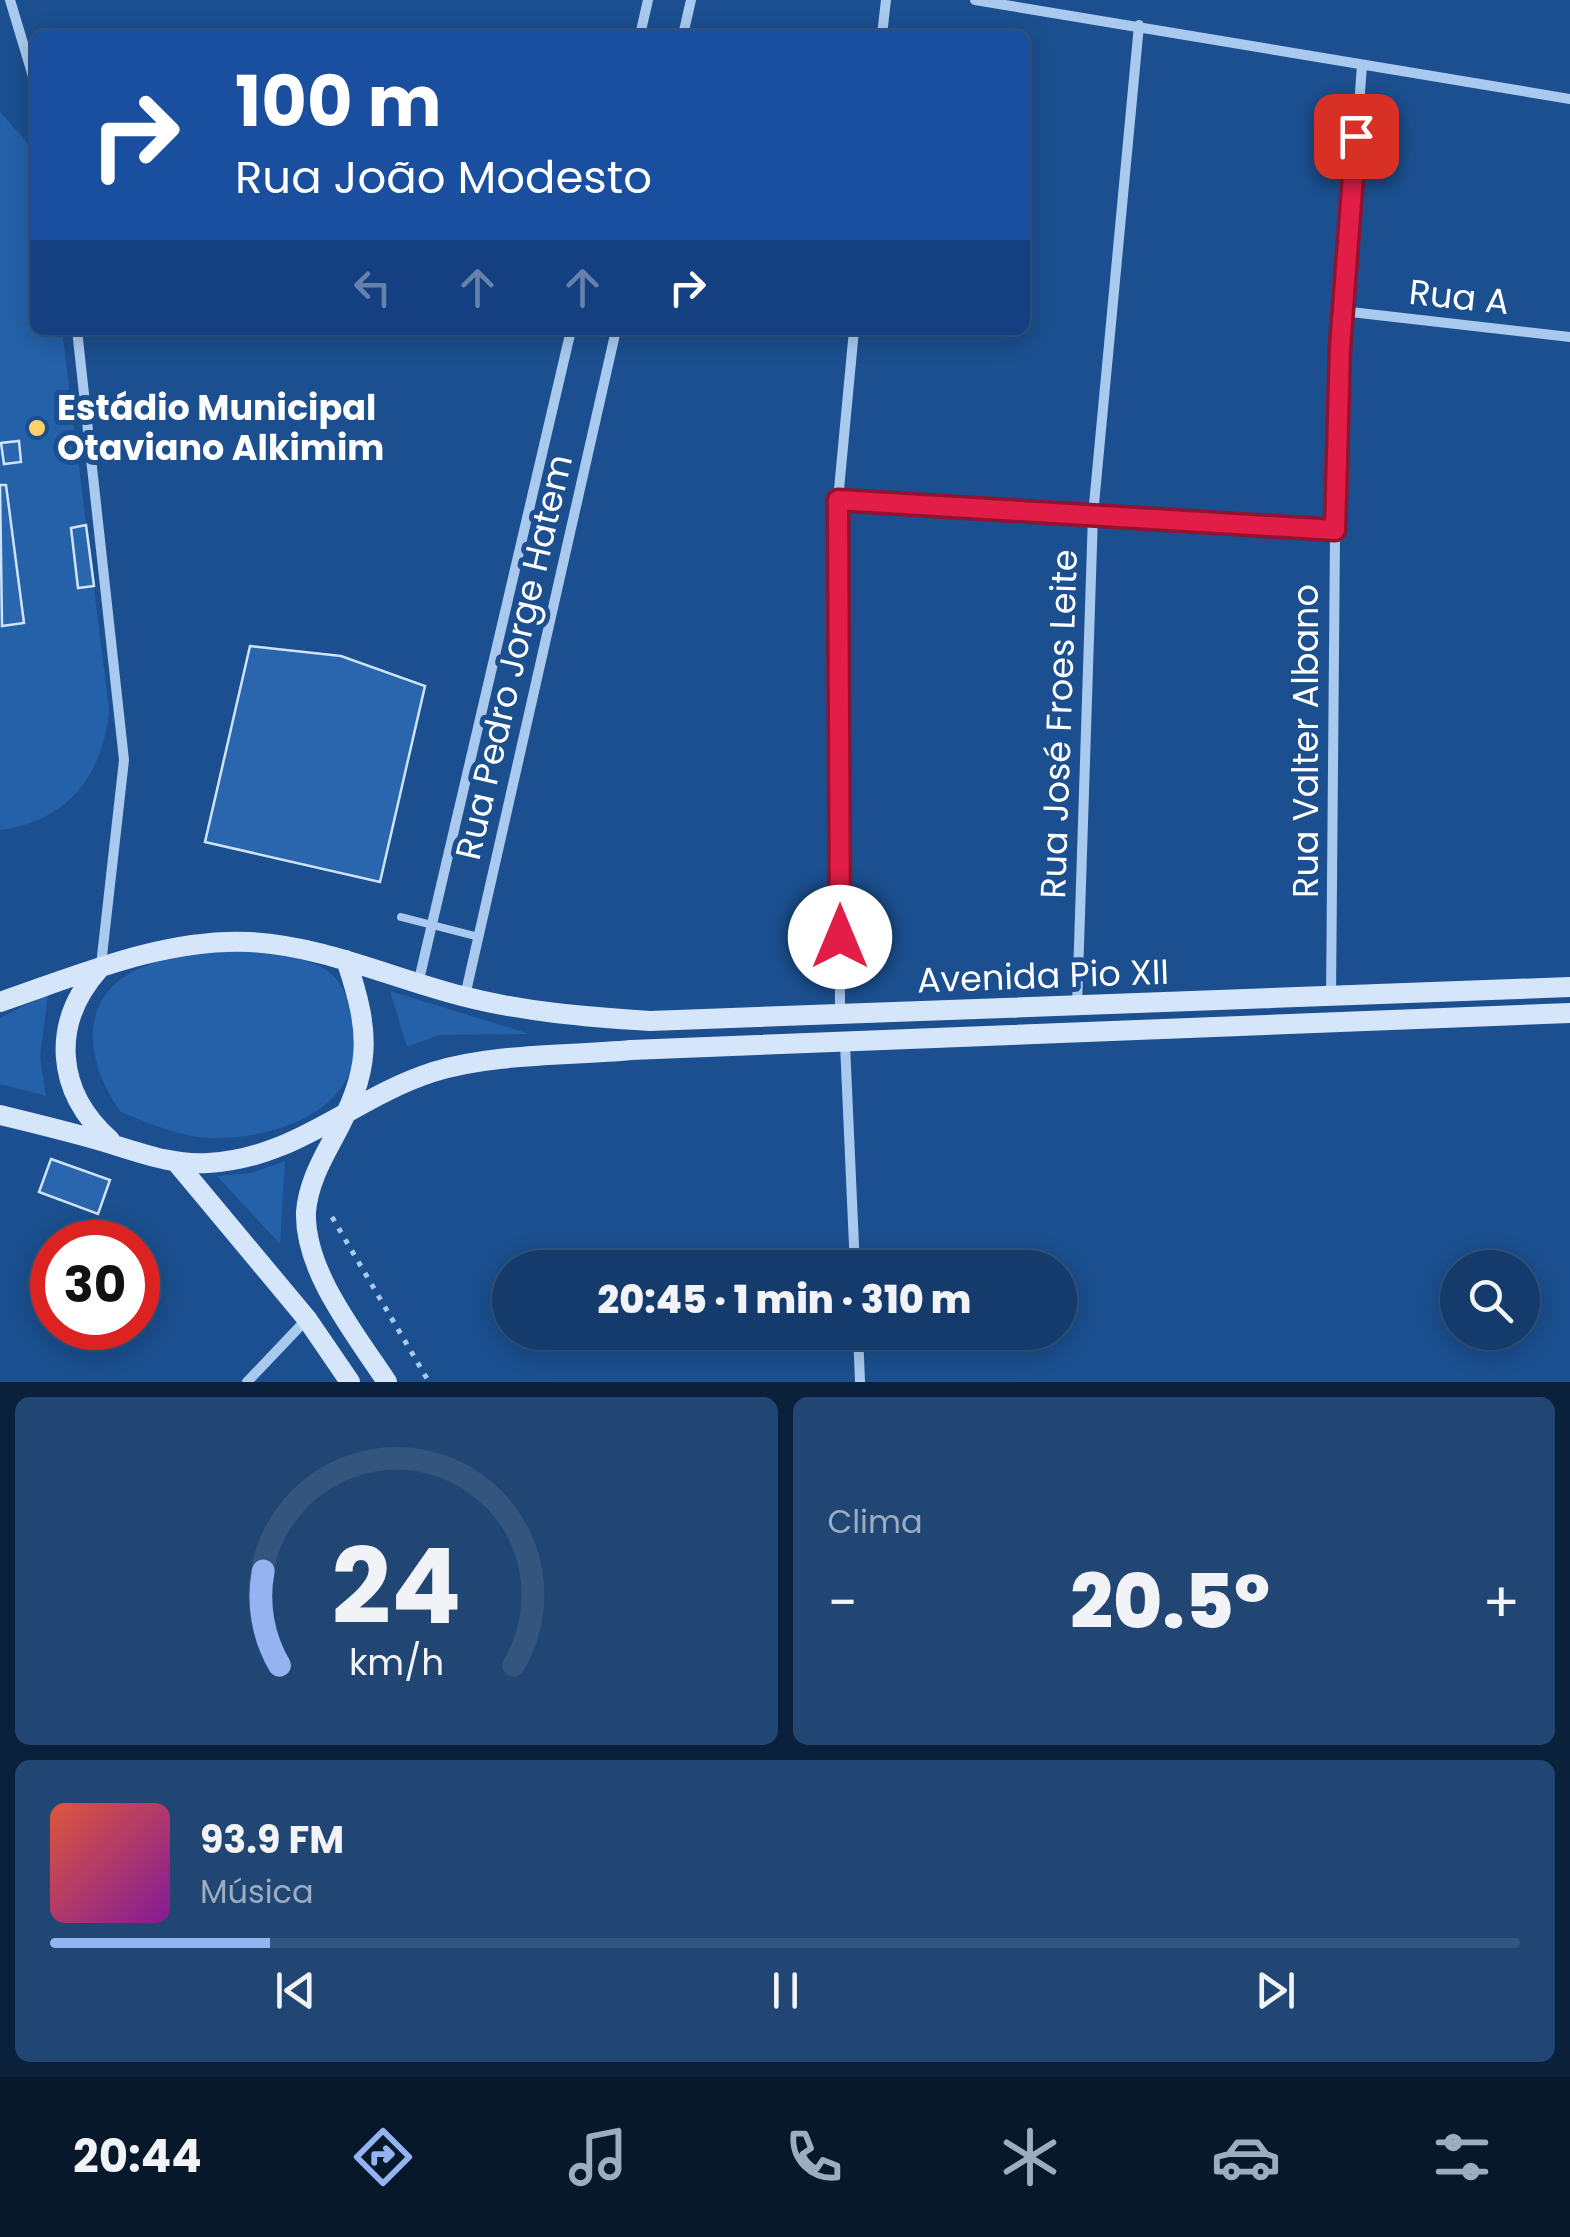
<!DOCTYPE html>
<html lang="pt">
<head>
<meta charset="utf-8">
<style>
	body { margin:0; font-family:Poppins,sans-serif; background:#214673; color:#f1f3f6; height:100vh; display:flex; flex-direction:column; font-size:38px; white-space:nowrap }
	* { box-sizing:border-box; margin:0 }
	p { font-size:32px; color:#9dadc1 }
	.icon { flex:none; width:55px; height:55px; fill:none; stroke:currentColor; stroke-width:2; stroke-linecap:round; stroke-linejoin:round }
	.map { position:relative; height:1382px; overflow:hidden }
	.sheet { display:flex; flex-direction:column; gap:15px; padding:15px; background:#0b203b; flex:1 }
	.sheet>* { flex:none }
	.banner { position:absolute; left:30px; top:30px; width:1000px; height:305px; border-radius:15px; box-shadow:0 5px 25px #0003,0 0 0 2px #33557e; background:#1a4fa0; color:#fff; overflow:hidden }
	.fabs { position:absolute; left:1440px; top:1250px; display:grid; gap:20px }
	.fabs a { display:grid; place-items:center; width:100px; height:100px; border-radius:50%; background:#143b6b; box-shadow:0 5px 25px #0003,0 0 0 2px #33557e; font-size:50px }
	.speed { position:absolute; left:30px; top:1220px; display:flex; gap:20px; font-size:50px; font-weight:700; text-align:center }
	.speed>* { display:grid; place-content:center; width:130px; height:130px; border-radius:50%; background:#143b6b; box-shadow:0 5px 25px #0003,0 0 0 2px #33557e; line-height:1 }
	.speed .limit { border:15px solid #d22; background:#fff; color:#111 }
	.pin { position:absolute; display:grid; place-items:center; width:85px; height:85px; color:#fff; margin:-42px; border-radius:20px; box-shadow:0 5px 15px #0006 }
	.me { position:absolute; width:110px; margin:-55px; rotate:0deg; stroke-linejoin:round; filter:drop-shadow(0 0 8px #0008) }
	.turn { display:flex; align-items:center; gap:35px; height:210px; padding:0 40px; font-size:45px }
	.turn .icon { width:130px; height:130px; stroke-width:2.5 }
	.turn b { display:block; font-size:70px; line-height:85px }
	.lanes { display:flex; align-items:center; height:95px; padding:0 40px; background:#0003; justify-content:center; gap:50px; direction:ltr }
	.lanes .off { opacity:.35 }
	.big { font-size:75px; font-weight:800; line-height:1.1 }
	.sheet .tile { flex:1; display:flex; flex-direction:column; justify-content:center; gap:15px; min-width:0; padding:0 35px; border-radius:15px; background:#214673 }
	.sheet .dial { align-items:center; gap:0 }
	.dial svg { height:260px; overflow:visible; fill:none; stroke:#33557e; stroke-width:7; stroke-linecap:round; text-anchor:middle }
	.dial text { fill:#f1f3f6; stroke:none }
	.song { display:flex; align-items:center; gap:30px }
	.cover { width:120px; height:120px; border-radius:15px; background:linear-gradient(135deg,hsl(10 70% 55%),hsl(290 70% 35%)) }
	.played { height:10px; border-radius:5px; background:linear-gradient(90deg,#95b2f1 15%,#33557e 15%) }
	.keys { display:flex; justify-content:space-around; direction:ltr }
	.heat { display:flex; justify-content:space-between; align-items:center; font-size:55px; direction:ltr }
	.sheet .tiles { flex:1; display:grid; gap:15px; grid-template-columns:1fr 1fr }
	.tile:last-child { grid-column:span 2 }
	.trip { position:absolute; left:492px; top:1250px; width:585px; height:100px; border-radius:50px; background:#143b6b; box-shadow:0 5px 25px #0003,0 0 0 2px #33557e; font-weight:800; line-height:100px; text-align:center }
	.tab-bar { display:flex; height:160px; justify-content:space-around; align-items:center; background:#08182b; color:#9dadc1 }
	.tab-bar .icon { width:70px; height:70px }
	.tab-bar .active { color:#95b2f1 }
	.tab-bar b { font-size:45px; color:#f1f3f6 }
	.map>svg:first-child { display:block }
	.green { fill:#2461a8 }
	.building { fill:#2a66ad; stroke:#cfe3fa; stroke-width:2.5 }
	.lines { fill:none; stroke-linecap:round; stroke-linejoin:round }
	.path { stroke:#a9c9ee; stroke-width:5; stroke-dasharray:5 8; stroke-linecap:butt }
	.service { stroke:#a9c9ee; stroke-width:8 }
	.minor { stroke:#a9c9ee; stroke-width:10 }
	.secondary { stroke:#d6e6fa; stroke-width:20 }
	.route-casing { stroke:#92132f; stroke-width:25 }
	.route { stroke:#e11d48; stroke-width:18 }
	.poi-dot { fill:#ffd166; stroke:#1b4f8f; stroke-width:4 }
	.labels { text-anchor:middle; stroke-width:10; stroke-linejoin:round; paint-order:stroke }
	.street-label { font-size:35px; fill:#fff; stroke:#1b4f8f }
	.poi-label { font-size:35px; font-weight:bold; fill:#fff; stroke:#1b4f8f; text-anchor:start }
</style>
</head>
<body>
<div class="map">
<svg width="1570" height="1382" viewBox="0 0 1570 1382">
	<rect width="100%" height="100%" fill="#1b4f8f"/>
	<!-- green -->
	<path class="green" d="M0 112 26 141 35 158V330H62L109 709C104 775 67 822 0 830Z
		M244 949C269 953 295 955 319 966 340 976 347 994 352 1015 376 1103 284 1140 210 1138 180 1137 148 1123 121 1112 85 1063 75 994 143 967 175 954 210 952 244 949Z
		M390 991 530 1034 439 1035 407 1047Z
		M48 994 40 1057 46 1096 0 1084V1018Z
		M285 1161 280 1244 217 1176 251 1173Z"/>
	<!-- building -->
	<path class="building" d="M19 441 21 462 4 464 1 443Z
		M0 485H6L24 623 2 626Z
		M86 525 94 586 78 588 71 528Z
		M250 646 341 656 425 686 380 882 205 842Z
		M51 1159 110 1180 98 1214 39 1192Z"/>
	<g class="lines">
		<!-- path -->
		<path class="path" d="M332 1217 429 1382"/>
		<!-- service -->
		<path class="service" d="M401 917 479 937"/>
		<!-- minor -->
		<path class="minor" d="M10 0 35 83
			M975 0 1570 99
			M640 35 648 0
			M683 35 691 0
			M882 35 886 0
			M1342 311 1570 337
			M77 330 124 760 101 965
			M838 500 1335 530
			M418 984 571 330
			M465 996 616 330
			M1331 998 1336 420 1362 65
			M1077 1007 1093 515 1139 25
			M840 1013 838 500 854 330
			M845 1044 855 1268
			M858 1332 860 1382
			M247 1382 306 1320"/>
		<!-- secondary -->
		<path class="secondary" d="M346 960C372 1036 371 1070 332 1141 320 1163 308 1186 306 1212 304 1271 356 1335 387 1382
			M99 969C50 1024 56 1092 110 1140
			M0 1002C79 975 164 938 250 942 324 946 391 978 462 996 524 1012 587 1017 650 1021L1570 987
			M0 1115C37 1124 75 1133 111 1144 144 1154 173 1165 208 1163 298 1158 352 1098 433 1072 494 1053 568 1056 631 1050L1570 1013
			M177 1163 307 1319 350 1382"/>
	</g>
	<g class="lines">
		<defs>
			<path id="route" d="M840 937 838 500 1335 530 1340 348 1356 136"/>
		</defs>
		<!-- route casing -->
		<use href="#route" class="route-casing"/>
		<!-- route -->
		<use href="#route" class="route"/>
	</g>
	<!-- markers -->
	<circle class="poi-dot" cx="37" cy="428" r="10"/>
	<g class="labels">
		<!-- street labels -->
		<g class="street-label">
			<text transform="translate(1459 297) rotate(6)" y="12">Rua A</text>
			<text transform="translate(514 657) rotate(-77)" y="12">Rua Pedro Jorge Hatem</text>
			<text transform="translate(1059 724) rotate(-88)" y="12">Rua José Froes Leite</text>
			<text transform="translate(1306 741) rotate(-90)" y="12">Rua Valter Albano</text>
			<text transform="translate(1043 976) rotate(-2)" y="12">Avenida Pio XII</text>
		</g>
		<!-- poi labels -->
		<g class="poi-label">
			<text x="57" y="420">Estádio Municipal<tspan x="57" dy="40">Otaviano Alkimim</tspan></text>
		</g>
	</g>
</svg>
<div class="fabs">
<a><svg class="icon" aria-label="search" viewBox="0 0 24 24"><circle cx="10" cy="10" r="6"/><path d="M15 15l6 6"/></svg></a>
</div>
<div class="speed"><div class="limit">30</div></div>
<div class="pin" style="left:1356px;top:136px;background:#d93025"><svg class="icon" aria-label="arrive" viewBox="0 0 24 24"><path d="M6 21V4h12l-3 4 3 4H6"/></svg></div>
<svg class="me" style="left:840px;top:937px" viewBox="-20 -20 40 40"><circle r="19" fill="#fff"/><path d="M0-13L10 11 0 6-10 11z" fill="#e11d48"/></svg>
<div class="trip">20:45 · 1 min · 310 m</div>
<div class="banner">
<div class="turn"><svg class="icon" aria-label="right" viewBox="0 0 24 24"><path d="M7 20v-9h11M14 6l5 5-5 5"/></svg><div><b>100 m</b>Rua João Modesto</div></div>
<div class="lanes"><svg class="icon off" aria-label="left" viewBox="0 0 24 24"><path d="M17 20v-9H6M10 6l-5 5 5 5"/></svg><svg class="icon off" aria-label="ahead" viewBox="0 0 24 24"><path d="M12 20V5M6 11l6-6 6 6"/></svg><svg class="icon off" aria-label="ahead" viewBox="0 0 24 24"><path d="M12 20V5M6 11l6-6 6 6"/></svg><svg class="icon" aria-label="right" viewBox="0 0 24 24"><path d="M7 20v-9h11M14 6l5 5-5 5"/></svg></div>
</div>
</div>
<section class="sheet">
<div class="tiles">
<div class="tile dial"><svg viewBox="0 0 100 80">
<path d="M14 69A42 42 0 1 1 86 69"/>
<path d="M14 69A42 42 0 0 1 9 40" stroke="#95b2f1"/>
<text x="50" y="56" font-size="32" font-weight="700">24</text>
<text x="50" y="72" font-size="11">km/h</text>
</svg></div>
<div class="tile"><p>Clima</p>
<div class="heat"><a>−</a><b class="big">20.5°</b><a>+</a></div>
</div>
<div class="tile">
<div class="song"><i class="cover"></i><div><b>93.9 FM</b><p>Música</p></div></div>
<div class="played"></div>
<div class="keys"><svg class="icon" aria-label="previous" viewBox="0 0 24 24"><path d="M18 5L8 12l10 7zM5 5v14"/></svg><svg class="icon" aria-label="pause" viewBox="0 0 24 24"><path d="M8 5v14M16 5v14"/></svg><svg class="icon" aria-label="next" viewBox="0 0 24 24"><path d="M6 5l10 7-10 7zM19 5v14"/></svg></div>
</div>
</div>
</section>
<nav class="tab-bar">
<b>20:44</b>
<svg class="icon active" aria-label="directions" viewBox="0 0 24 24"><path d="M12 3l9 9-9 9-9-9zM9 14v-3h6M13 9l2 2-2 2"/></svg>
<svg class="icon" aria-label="music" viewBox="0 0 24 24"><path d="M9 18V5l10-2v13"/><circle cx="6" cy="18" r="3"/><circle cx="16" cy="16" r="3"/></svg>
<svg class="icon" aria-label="phone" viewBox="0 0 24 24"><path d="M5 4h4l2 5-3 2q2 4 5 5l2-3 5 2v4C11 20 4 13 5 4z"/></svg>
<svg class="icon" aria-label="climate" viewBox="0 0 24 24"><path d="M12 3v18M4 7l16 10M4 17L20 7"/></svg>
<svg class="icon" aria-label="car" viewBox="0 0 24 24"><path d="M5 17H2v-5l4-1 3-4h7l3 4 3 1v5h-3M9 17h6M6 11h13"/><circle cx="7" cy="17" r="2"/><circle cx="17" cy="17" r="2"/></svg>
<svg class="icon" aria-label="filters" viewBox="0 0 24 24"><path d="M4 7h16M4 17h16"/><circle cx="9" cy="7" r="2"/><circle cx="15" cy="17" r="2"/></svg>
</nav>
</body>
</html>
